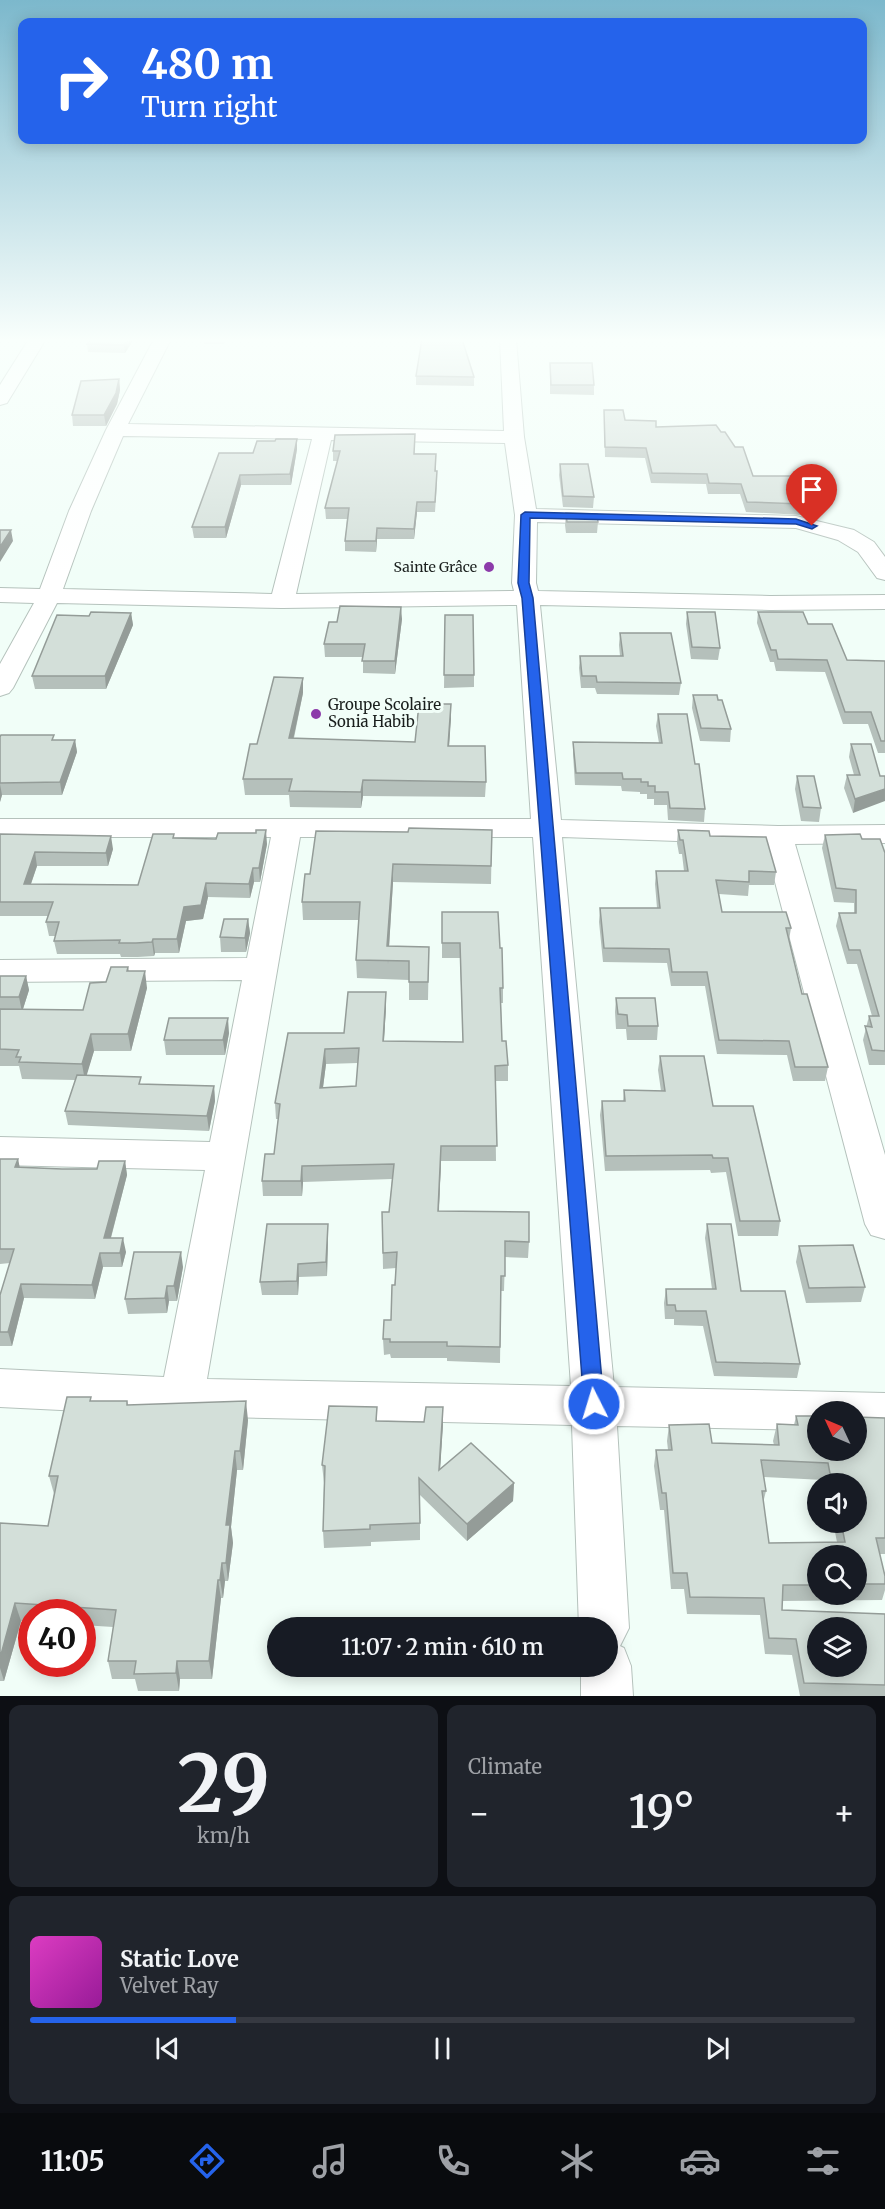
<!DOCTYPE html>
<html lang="en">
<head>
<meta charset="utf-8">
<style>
	body { margin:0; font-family:Merriweather,serif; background:#20242c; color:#f1f3f6; height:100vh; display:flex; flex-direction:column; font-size:22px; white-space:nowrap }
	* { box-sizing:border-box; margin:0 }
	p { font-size:20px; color:#9ea1a6 }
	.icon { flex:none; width:33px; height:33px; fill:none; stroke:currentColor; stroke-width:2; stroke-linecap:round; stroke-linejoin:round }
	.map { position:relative; height:1696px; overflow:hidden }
	.drawer { display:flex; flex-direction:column; gap:9px; padding:9px; background:#0d0f14; flex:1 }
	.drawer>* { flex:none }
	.banner { position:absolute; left:18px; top:18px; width:849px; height:126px; border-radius:12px; box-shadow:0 3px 15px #0003; background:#2563eb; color:#fff; overflow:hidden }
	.needle { width:39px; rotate:314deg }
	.tools { position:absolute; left:807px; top:1401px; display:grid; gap:12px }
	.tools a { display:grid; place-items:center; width:60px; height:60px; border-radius:50%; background:#171b24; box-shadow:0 3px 15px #0003; font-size:30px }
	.speed { position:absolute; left:18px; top:1599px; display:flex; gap:12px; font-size:30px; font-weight:700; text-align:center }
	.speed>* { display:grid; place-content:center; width:78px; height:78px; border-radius:50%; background:#171b24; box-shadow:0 3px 15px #0003; line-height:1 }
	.speed .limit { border:9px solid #d22; background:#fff; color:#111 }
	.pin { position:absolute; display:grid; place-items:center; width:51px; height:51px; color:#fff; margin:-62px -26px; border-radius:50% 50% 50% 0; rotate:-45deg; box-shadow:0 0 6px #0007 }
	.pin .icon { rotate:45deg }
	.me { position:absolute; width:66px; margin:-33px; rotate:355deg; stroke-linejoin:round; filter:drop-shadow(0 0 4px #0008) }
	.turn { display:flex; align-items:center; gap:21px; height:126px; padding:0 24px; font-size:27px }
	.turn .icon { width:78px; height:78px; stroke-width:2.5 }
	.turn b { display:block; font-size:42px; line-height:51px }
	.big { font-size:45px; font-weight:600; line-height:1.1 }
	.drawer .widget { flex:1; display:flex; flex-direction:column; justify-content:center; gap:9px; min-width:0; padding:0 21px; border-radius:12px; background:#20242c }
	.drawer .dial { align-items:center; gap:0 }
	.dial b { font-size:78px; line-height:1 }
	.song { display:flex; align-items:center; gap:18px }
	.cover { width:72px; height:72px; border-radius:9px; background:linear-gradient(135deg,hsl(310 70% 55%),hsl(300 70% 35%)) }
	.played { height:6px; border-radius:3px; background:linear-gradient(90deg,#2563eb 25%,#363941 25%) }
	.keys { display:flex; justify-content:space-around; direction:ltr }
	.heat { display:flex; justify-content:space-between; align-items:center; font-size:33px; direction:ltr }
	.drawer .tiles { flex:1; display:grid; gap:9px; grid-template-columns:1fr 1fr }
	.widget:last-child { grid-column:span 2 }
	.trip { position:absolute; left:267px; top:1617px; width:351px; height:60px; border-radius:30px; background:#171b24; box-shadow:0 3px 15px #0003; font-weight:600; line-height:60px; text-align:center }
	.dock { display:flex; height:96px; justify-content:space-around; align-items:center; background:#090b0e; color:#9ea1a6 }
	.dock .icon { width:42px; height:42px }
	.dock .on { color:#2563eb }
	.dock b { font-size:27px; color:#f1f3f6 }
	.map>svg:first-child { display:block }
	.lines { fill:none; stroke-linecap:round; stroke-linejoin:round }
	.minor-casing { stroke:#b5c2bc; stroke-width:2 }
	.minor { fill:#fff; fill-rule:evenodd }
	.wall { fill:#b5c0bb; fill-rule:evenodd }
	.shaded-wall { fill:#949c98 }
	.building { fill:#d3dfd9; stroke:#949c98; stroke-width:1.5; fill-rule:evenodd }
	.route { fill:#2563eb; stroke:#184099; stroke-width:1.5 }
	.poi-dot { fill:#8c3baa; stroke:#f1fef8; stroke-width:2 }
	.labels { text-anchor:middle; stroke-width:6; stroke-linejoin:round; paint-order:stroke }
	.far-poi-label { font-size:14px; fill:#1a1f1d; stroke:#f1fef8; text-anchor:end }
	.poi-label { font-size:15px; fill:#1a1f1d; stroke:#f1fef8; text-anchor:start }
</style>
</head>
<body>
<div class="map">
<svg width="885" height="1696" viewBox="0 0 885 1696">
	<rect width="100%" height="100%" fill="#f1fef8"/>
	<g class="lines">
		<defs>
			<path id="minor" d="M29 339H46L7 403 0 405V385Z
				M154 339H171L128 424 504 431 500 339H516L524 437 536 509 796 516 854 530 874 542 885 557V580L877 578 858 552 838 540 796 528 537 522 536 583 538 591 770 596 885 595V609L770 610 540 605 561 820 778 826 885 825V843L795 844 885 1155V1239L871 1235 865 1224 765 844 562 837 614 1387 885 1393V1431H856V1412H818V1430L617 1426 629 1628 620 1646 624 1648 631 1666 633 1696H581V1666H608V1628H579L572 1425 182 1416 0 1407V1369L164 1377 205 1170 0 1165V1137L210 1142 242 980 0 982V960L247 958 271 837H0V819H531L517 605 282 608 57 603 13 688 9 693 0 696V664L34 603 0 602V588L40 589 69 511 106 430ZM123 436 312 439 272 594 63 589 91 511ZM331 440 505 443 515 515 512 583 514 591 296 594ZM300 837H533L571 1386 207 1379Z"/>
		</defs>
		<!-- minor casing -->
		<use href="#minor" class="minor-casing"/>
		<!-- minor -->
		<use href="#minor" class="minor"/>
	</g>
	<!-- wall -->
	<path class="wall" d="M91 339H134L125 353 88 352 87 344Z
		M204 339H226L224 344H204Z
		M548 339H567V341H548Z
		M550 363 594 385V395L550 394Z
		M416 376 474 377V386L416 385Z
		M119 379 120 390 117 404 106 426H73L72 415Z
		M604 410 625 420 656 427 753 476 802 504 801 515 746 512 740 494H708L706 484 651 483 645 458 605 457Z
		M297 439V449L291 485H241L226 538H194L192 527 253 453Z
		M333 451 436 454V471L437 482 435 512H417L414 539H377L376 552 345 551V541L347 519H326L325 508 338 461H333Z
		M560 464 594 497 593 508 563 507 559 475Z
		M566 513 598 522 597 533H566L565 525Z
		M687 612 720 648 718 660 691 659 686 624Z
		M758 612 808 624 847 660 885 661V753H878L868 724H843L825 672 776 671 774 662H770L757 623Z
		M131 613 133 625 106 689H35L32 676 89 616Z
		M445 615 474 675V687L444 688Z
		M402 619 395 674 363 673V657H325L324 644 337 622Z
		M620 633 681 683 679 695 597 694 595 688H581L579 668 580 656H620L619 645Z
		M303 693 294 738 415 742 451 704 449 746 486 782 485 797 363 796 361 808 290 807 289 795H245L243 779 257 744Z
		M693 695 731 729 730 742 700 741 692 708Z
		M658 714 695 764 705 809 704 822 668 820 667 805H654V799H647V794H640V792L622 791 621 786 575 785 573 754V742L659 743 656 726Z
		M0 737 55 740H75L77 752 62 795H2L0 802Z
		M851 744 880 776 853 813 844 788 847 775H854L849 757Z
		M797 776 821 808 819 822 801 821 795 789Z
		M492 830 491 884 393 882 389 946 429 947 428 1000H409V980L357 978 356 960 359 920H303L302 902 310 874 408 832Z
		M678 830 710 836 776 872 774 885H749L748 896 719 894 722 912 791 928 789 940 802 994 828 1067 825 1081H793L787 1055 717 1054 705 986H671L667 963 603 962 599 922 600 908H657L655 884 656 871H684L682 854H679L677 843Z
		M0 834 113 849 108 866H37L31 884 138 885 174 838 267 844 260 882H254L250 898 208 897 203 919 186 921 179 953H155L154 956 138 957H121L120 954H57L54 941 56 936H49L46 922 48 916H0Z
		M825 835 862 839 885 853V1065H869L863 1040 869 1016H872L857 964H847L836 926 839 913H854V903L834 902 822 848Z
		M442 912 500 948 503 988V1003H501L502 1041 508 1065V1081H495L496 1161H441L439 1211 529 1242 528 1258 505 1257 504 1291H501L500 1363 447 1361V1358H391L390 1354 384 1355 383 1339 391 1320 396 1268 383 1269 382 1212H389L392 1179 303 1182 302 1196H263L262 1181 274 1154 278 1119H276L275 1103 288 1033H344L386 992V1007L384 1041 463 1042 460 958H442ZM358 1063 356 1086 323 1087 326 1064Z
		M248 919 250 933 246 952H221L220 937Z
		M128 967 129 971 147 988 131 1051H94L86 1075 142 1084 214 1086 215 1101 209 1131 68 1125 65 1111 75 1080 22 1079 19 1066H0V976H26L29 990 23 1009 83 1010 106 982Z
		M616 998 658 1026 657 1040H627L626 1029H616L615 1012Z
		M229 1033 225 1055H166L164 1040Z
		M660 1056 713 1106 780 1221 778 1236H738L726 1172 711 1173 710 1170 605 1171 600 1115 602 1101H623L624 1090 661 1091 658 1070Z
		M0 1159H18L19 1167 62 1169H97L125 1161 127 1175 111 1238 126 1252 122 1267H103L95 1299 24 1298 12 1346H0V1295L10 1263 0 1264Z
		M707 1224 741 1291 800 1364 797 1378 714 1376 703 1326 674 1325V1319H665L664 1303 666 1289H712L705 1238Z
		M328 1237 327 1276 299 1277 298 1295H262L260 1282Z
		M799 1246 865 1287 861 1302 806 1303 796 1262Z
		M183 1267 177 1301H169L167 1313 128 1314 125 1299Z
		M92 1401H127L128 1405 248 1420 243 1470H237L231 1527 233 1543 228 1581H225L223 1598H221L212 1679H180L179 1691H138L135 1679H112L108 1661 113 1627 82 1625V1612H32V1622L21 1621 4 1681H0V1523L48 1526 54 1494 49 1476Z
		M377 1407V1421L443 1424 440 1469 514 1483 513 1501 467 1541 420 1495V1540L371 1542V1546L324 1548 323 1531 324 1483 322 1465Z
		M796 1416 885 1418V1554H880L885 1576V1590L882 1600 782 1601V1610L885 1614V1696H800L792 1655 765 1654 760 1615 687 1614 684 1589H671L664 1510H660L654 1466 656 1450H668L667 1441 669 1425 712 1443 774 1445 773 1441 777 1424 794 1425ZM764 1477 824 1480 825 1484H856V1522H833L837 1542 769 1543 763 1503 766 1491ZM818 1556H856V1594H818Z"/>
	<!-- shaded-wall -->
	<path class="shaded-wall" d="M128 339H134L125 353 124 345Z
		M119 379 120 390 117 404 106 426 104 415Z
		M297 439V449L291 485 290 474Z
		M240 475 241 485 226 538 225 527Z
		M417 502V512L414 539V529Z
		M377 528V539L376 552V541Z
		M11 530 13 541 0 562V547Z
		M401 607 402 619 395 674V661Z
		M131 613 133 625 106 689 105 676Z
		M303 678V693L290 754 289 738Z
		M451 704V719L448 761V746Z
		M75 740 77 752 62 795 60 782Z
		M363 780V796L361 808V792Z
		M0 784 2 795 0 802Z
		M885 789V801L853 813 855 799Z
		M266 830 267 844 260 882 259 868Z
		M111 836 113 849 108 866 106 853Z
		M35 852 37 866 26 898 24 884Z
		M393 864V882L388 964 387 946Z
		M253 868 254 882 250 898 249 884Z
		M206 883 208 897 203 919 186 921 179 953 177 939 184 907Z
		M248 919 250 933 246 952 245 938Z
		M153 939 155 953 154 956 152 942Z
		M145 971 147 988 131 1051 128 1034Z
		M26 976 29 990 22 1012 19 997Z
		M386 992V1007L383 1056V1041Z
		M228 1018 229 1033 225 1055 223 1040Z
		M91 1034 94 1051 85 1081 82 1064Z
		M325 1049 326 1064 321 1103 320 1088Z
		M214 1086 215 1101 209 1131 207 1116Z
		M441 1146V1161L438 1226V1211Z
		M18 1159 21 1173 15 1167Z
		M125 1161 127 1175 107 1252 104 1238Z
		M302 1166 303 1182 302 1196 301 1181Z
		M328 1224V1237L327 1276 326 1262Z
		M123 1238 126 1252 122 1267 120 1253Z
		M181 1252 183 1267 177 1301 174 1286Z
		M100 1253 103 1267 95 1299 92 1285Z
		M298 1264 299 1277 298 1295 297 1281Z
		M21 1284 24 1298 12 1346 8 1332Z
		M167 1286 169 1301 167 1313 165 1298Z
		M246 1401 248 1420 243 1470 240 1451Z
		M443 1407V1424L439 1487V1470Z
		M235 1451 237 1470 231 1527 233 1543 228 1581 226 1563V1525Z
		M514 1483 513 1501 467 1541V1524Z
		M222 1563 225 1581 223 1598 220 1580Z
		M218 1580 221 1598 212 1679 209 1661Z
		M15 1603 21 1621 4 1681 0 1668V1658Z
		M177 1661 180 1679 179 1691 176 1673Z"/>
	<!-- building -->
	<path class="building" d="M91 339H128L124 345 87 344Z
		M422 339H462L474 377 416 376Z
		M550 363H592L594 385H551Z
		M119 379 116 393 104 415H72L81 381Z
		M604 410H623L625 420 656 421V427L716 425 721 432H725L735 447H743L753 476H791L802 504 747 502 741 484 709 483 707 474 652 473 646 448 605 447Z
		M415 434 414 454H436L435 471H437L435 502H417L414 529 377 528 376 541H345L349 508H325L340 451H333L335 435Z
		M276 439H297L290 474 240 475 225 527H192L219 453H253L257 441H275Z
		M560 464H588L594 497 563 496Z
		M566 513 597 514 598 522H567Z
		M0 530H11L0 547Z
		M340 606 401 607 395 661H362L365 644H324L329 622H337Z
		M91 612 131 613 105 676H32L57 615 89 616Z
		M687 612H715L720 648 692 647Z
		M758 612H803L808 624H832L847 660 885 661V741H881L871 712H845L827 660 778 659 776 650H771Z
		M445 615H473L474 675H444Z
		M620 633H671L681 683 597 682 596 676H582L580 656H623Z
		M274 677 303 678 289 738 415 742 419 704H451L448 746H485L486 782 363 780 361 792 289 791 292 779H243L250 744H257Z
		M693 695H717L718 700H722L731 729 701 728Z
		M658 714H687L695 764H699L705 809 670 808 668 792H655V786H648V782H641V779H623L622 773H576L573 742 662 743Z
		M1 735H54L52 740H75L60 782 0 783V737Z
		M851 744H871L880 776H885V789L855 799 847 775H860Z
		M797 776H814L821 808 803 807Z
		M409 828 492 830 491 866 393 864 387 946 429 947 428 982H409V961L356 960 360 902H302L305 874H310L316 831 408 832Z
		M256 830H266L259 868H253L249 884 206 883 201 905 184 907 177 939H153L152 942 136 943H119L120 940 54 941 59 922H46L53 902H0V834L111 836 106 853 35 852 24 884 138 885 153 834H174L173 838 216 839 218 833H256Z
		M678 830 709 831 710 836 766 837 776 872 749 871V882L716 880 722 912H786L791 928H786L802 994H807L828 1067H795L789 1041 719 1040 707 972H672L669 949 604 948 600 908H660L656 871H688L683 840H680Z
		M860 834 862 839H880L885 853V1051L872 1050 865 1026 872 1027 869 1016H879L860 950H849L839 913H856V890L836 888 825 835Z
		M442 912H498L500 948H502L503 988H500L502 1041H506L508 1065 495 1066 497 1146H441L438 1211 529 1212V1242L505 1241V1276H501L500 1347 447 1346V1342H390V1339H383L384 1320H391L392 1285H395L397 1252 383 1253 382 1212H389L394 1164 302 1166 301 1181H262L265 1154H274L280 1104 275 1103 288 1033H344L348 992H386L383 1041 463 1042 460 943H442ZM359 1048 356 1086 320 1088 325 1049Z
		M224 919H248L245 938 220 937Z
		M111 967H128L127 971H145L128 1034H91L82 1064 19 1062 21 1057H16L19 1050 0 1049V1009L83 1010 90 983 106 982Z
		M0 976H26L19 997H0Z
		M616 998H655L658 1026H628L627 1015 618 1014Z
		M169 1018H228L223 1040H164Z
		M660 1056H704L713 1106H753L780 1221H740L728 1158H713L712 1155 606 1156 602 1101H625L624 1090 665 1091Z
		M77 1075 141 1077 139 1084 214 1086 207 1116 65 1111Z
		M0 1159H18L15 1167 62 1169H97L99 1161H125L104 1238H123L120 1253H100L92 1285 21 1284 8 1332H0V1295L14 1249H0Z
		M267 1224H328L326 1262 298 1264 297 1281 260 1282Z
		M707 1224H731L741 1291H785L800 1364 716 1362 706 1311H676L675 1305H667L666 1289H716Z
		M853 1245 865 1287 809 1288 799 1246Z
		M134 1252H181L174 1286H167L165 1298 125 1299Z
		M67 1397H91L90 1401H127V1405L246 1401 240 1451H235L226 1525H230L226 1563H222L220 1580H218L209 1661H177L176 1673 134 1674 136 1661H108L116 1610 15 1603 0 1658V1523L48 1526 58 1476H49Z
		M329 1406 377 1407 376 1421 424 1422 426 1407H443L439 1470 471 1443 514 1483 467 1524 419 1478 420 1523 370 1525V1529L323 1531 325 1466 322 1465Z
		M796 1416H818V1450H856V1417L885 1418V1538H876L885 1576V1584H856V1556H818V1585H783L782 1610 885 1614V1685L804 1683 796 1639 769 1638 764 1598 690 1597 687 1573H673L666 1493H662L656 1450H672L669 1425 709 1424 712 1443 779 1445 777 1424 798 1425ZM761 1460 828 1463 832 1484H856V1522H841L845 1542 769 1543 762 1491H766ZM818 1628H856V1666H818Z"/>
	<!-- sky -->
	<linearGradient id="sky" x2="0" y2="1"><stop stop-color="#7cb8cc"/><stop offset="0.59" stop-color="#f9fffc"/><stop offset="1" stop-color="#f9fffc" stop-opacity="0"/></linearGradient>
	<rect width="885" height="577" fill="url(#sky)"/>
	<!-- route -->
	<path class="route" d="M525 512 796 519 817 526 812 529 796 524 530 518 529 583 533 598 604 1404 601 1411 594 1413 587 1411 584 1404 522 598 518 583 521 515Z"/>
	<!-- markers -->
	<g class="poi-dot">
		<circle cx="489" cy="567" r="6"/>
		<circle cx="316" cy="714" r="6"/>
	</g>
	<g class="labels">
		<!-- far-poi labels -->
		<g class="far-poi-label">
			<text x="477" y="572">Sainte Grâce</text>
		</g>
		<!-- poi labels -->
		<g class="poi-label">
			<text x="328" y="710">Groupe Scolaire<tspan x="328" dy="17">Sonia Habib</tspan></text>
		</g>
	</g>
</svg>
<div class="tools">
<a><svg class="needle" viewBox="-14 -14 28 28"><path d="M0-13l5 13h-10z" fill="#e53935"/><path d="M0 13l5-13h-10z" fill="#9ea1a6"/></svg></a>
<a><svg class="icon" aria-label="sound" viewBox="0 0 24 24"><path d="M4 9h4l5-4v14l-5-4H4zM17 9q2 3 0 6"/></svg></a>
<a><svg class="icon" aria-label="search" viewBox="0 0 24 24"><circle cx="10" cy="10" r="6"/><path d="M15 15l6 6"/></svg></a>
<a><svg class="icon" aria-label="layers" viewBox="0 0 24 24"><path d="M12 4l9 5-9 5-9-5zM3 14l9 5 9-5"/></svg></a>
</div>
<div class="speed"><div class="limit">40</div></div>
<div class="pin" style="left:812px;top:526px;background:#d93025"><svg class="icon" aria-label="arrive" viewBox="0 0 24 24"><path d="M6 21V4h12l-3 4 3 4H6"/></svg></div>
<svg class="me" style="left:594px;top:1404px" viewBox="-20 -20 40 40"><circle r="17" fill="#2563eb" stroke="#fff" stroke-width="3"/><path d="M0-11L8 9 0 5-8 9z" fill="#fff"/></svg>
<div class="trip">11:07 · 2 min · 610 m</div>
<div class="banner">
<div class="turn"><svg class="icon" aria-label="right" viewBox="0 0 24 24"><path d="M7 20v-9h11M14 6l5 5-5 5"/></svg><div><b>480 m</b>Turn right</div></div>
</div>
</div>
<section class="drawer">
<div class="tiles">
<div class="widget dial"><b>29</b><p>km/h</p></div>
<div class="widget"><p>Climate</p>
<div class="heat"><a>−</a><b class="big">19°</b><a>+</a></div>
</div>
<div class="widget">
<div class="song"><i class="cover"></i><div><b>Static Love</b><p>Velvet Ray</p></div></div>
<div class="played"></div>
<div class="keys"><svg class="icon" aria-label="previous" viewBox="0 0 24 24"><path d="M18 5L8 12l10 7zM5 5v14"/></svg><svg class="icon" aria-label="pause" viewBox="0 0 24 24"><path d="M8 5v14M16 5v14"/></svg><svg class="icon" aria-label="next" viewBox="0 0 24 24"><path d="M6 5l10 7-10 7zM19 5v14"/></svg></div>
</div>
</div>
</section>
<nav class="dock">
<b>11:05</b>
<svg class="icon on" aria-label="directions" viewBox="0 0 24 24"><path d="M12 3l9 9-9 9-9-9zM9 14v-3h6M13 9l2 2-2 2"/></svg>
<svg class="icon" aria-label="music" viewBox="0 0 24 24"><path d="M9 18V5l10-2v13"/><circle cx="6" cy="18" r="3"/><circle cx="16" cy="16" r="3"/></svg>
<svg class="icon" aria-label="phone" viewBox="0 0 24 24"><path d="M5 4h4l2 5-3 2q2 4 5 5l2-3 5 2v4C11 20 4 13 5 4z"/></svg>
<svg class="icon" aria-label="climate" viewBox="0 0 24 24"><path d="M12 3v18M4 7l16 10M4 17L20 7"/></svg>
<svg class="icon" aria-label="car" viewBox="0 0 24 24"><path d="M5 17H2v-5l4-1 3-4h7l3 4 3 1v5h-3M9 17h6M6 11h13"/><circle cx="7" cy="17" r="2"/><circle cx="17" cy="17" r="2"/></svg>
<svg class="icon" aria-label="filters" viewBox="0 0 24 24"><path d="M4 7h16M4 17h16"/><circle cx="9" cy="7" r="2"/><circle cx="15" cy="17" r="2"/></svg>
</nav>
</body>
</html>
